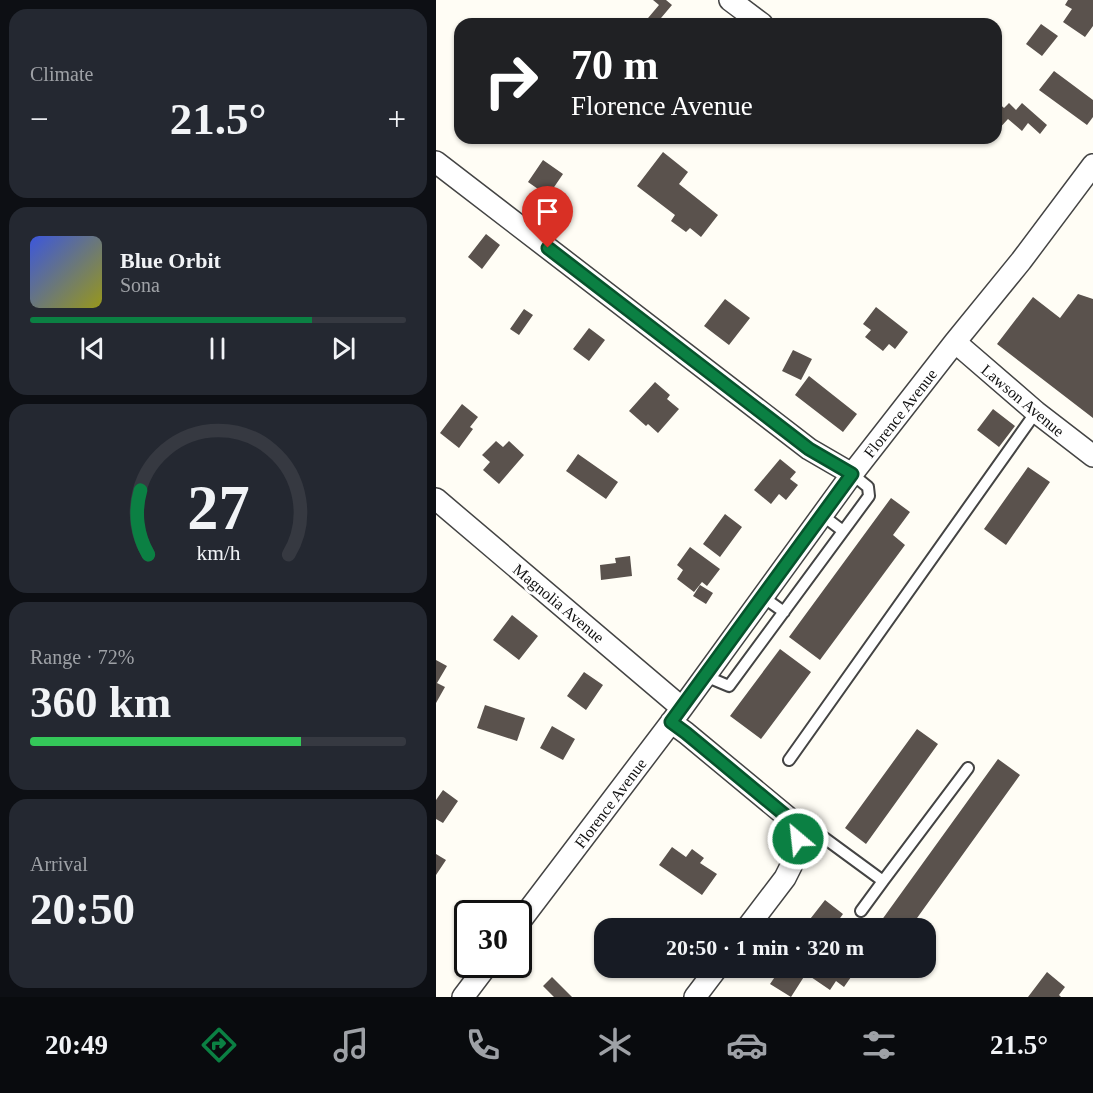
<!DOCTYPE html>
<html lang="en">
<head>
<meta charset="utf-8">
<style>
	body { margin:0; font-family:"Times New Roman",serif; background:#242831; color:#f1f3f6; height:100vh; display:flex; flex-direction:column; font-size:22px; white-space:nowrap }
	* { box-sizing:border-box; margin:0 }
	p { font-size:20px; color:#9ea1a6 }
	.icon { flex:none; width:33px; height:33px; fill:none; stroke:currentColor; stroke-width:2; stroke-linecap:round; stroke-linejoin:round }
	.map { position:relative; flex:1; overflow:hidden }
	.details { display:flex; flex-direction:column; gap:9px; padding:9px; background:#0d0f14; width:436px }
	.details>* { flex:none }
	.banner { position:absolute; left:18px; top:18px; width:548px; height:126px; border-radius:18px; box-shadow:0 2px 4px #0004; background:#202124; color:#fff; overflow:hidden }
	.speed { position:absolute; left:18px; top:900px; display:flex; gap:12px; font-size:30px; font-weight:700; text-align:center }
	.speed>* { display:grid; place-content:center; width:78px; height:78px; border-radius:50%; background:#171b24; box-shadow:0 2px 4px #0004; line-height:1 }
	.speed .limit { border:3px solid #111; border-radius:9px; background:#fff; color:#111 }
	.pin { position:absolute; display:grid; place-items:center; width:51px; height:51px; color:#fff; margin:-62px -26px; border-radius:50% 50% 50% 0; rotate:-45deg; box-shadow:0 0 6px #0007 }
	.pin .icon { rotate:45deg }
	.me { position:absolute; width:66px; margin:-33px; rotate:332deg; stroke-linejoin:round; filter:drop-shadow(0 0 4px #0008) }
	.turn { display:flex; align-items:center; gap:21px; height:126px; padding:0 18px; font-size:27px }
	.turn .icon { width:78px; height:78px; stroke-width:2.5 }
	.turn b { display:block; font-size:42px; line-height:51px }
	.big { font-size:45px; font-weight:700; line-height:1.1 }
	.details .tile { flex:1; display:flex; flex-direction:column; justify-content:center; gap:9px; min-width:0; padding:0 21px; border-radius:18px; background:#242831 }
	.details .dial { align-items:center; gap:0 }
	.dial svg { height:156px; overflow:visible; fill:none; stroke:#363941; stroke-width:7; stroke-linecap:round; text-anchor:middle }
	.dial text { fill:#f1f3f6; stroke:none }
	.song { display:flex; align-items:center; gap:18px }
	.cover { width:72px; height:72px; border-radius:9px; background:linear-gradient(135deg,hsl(230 70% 55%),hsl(60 70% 35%)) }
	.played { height:6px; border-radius:3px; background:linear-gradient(90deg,#0b8043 75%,#363941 75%) }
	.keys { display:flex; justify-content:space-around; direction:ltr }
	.heat { display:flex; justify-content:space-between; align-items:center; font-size:33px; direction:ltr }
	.charge { height:9px; border-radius:4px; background:linear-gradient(90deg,#34c759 72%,#363941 0) }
	.trip { position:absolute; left:158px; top:918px; width:342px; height:60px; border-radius:18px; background:#171b24; box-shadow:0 2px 4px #0004; font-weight:700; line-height:60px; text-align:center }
	.tab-bar { display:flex; height:96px; justify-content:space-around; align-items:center; background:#090b0e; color:#9ea1a6 }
	.tab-bar .icon { width:42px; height:42px }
	.tab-bar .on { color:#0b8043 }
	.tab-bar b { font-size:27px; color:#f1f3f6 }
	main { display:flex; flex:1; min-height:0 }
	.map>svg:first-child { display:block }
	.building { fill:#5a524d }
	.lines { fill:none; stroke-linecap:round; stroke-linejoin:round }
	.lane-casing { stroke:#444; stroke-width:14 }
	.street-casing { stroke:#444; stroke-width:24 }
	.lane { stroke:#fff; stroke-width:10 }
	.street { stroke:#fff; stroke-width:21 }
	.route-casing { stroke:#07532c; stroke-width:15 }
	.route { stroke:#0b8043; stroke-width:10 }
	.labels { text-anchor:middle; stroke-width:6; stroke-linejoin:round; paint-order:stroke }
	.street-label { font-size:16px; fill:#111; stroke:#fff }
</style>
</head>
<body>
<main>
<section class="details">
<div class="tile"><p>Climate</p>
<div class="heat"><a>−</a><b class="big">21.5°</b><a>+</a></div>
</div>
<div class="tile">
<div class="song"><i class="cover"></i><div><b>Blue Orbit</b><p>Sona</p></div></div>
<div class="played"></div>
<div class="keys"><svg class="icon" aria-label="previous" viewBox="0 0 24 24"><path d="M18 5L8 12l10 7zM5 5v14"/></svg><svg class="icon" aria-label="pause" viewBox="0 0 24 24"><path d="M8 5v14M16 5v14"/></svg><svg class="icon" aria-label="next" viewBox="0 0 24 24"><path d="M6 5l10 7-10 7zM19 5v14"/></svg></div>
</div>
<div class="tile dial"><svg viewBox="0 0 100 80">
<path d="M14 69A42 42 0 1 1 86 69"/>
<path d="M14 69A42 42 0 0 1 10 36" stroke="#0b8043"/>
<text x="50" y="56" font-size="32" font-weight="700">27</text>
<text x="50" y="72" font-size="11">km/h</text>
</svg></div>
<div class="tile"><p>Range · 72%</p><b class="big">360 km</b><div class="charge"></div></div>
<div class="tile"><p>Arrival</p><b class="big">20:50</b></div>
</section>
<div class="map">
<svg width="657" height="997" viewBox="0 0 657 997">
	<rect width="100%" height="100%" fill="#fffdf5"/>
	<!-- building -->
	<path class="building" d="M217 0H230L236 5 225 18 232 24H207L223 5Z
		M632 0H657V26L649 37 627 22 636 9 629 5Z
		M605 24 622 36 606 56 590 44Z
		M618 71 657 100V117L651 125 603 90Z
		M560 101 568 108 573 103 580 110 586 103 611 125 604 134 592 123 586 131 572 119 560 132Z
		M227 152 252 172 243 184 282 215 265 237 254 228 250 232 235 221 239 215 201 186Z
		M107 160 127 174 112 196 92 182Z
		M50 234 64 245 46 269 32 257Z
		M642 294 657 299V418L561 344 597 297 624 318Z
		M289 299 314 318 293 345 268 326Z
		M440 307 472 332 459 349 453 344 447 351 429 337 435 330 427 324Z
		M88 309 97 315 83 335 74 329Z
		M153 328 169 340 153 361 137 349Z
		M357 350 376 359 365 380 346 371Z
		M373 376 421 414 407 432 359 395Z
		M219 382 234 395 231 399 243 409 222 433 212 424 210 426 193 411Z
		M26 404 42 417 34 427 37 429 23 448 4 433Z
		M557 409 579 426 563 447 541 430Z
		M60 441 67 447 73 441 88 455 63 484 47 470 54 462 46 455Z
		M142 454 182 482 170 499 130 471Z
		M344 459 360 472 354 479 362 485 350 500 343 494 335 504 318 490Z
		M592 467 614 482 570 545 548 529Z
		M455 498 474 512 457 535 469 545 384 660 353 637Z
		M289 514 306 527 284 557 267 544Z
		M254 547 284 569 271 586 266 582 258 592 241 579 247 570 241 565Z
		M194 556 196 576 165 580 164 565 180 563 179 558Z
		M264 585 277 593 270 604 257 596Z
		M76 615 102 636 83 660 57 640Z
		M344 649 375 672 325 739 294 716Z
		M0 660 11 666 1 683 9 687 0 703Z
		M148 672 167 685 150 710 131 696Z
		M49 705 89 718 81 741 41 728Z
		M116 726 139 739 127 760 104 748Z
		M481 729 502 744 430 844 409 828Z
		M562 759 584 775 476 925 474 924 471 928H440Z
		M7 790 22 801 7 823 0 819V800Z
		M236 847 250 857 256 849 268 858 264 863 281 874 266 895 223 865Z
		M0 854 10 860 0 875Z
		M389 900 407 914 399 925 403 928H379L371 923Z
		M345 968H364L371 972 355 997 334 984Z
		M377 968H401L415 977 408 987 400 981 394 990 372 975Z
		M611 972 629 987 623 995 625 997H592Z
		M116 977 136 997H118L107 986Z"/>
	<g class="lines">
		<defs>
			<path id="lane" d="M386 515 407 531
				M327 597 348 612
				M269 676 293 686 433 496 432 487 416 474
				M353 760 600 412
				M361 825 387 837 447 881 532 768
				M425 911 447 881"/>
			<path id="street" d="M294 0 326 24
				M0 162 373 449 416 474
				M519 342 600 412 657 456
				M0 499 246 708
				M235 722 250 733 361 825 362 852 349 878 311 928
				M82 924 246 708 416 474 519 342 585 261 657 165
				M27 997 52 964
				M259 997 281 968"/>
		</defs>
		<!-- lane casing -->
		<use href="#lane" class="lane-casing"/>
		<!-- street casing -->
		<use href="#street" class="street-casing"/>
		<!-- lane -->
		<use href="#lane" class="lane"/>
		<!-- street -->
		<use href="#street" class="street"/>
	</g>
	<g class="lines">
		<defs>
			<path id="route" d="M112 248 373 449 416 474 235 722 250 733 361 825 362 839"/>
		</defs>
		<!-- route casing -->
		<use href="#route" class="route-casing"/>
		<!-- route -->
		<use href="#route" class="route"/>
	</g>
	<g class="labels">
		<!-- street labels -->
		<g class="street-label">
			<text transform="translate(587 400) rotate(40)" y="6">Lawson Avenue</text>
			<text transform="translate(464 413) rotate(-52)" y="6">Florence Avenue</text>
			<text transform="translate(123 603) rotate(40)" y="6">Magnolia Avenue</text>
			<text transform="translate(174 803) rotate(-53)" y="6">Florence Avenue</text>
		</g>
	</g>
</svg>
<div class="speed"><div class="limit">30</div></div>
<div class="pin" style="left:112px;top:248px;background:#d93025"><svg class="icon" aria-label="arrive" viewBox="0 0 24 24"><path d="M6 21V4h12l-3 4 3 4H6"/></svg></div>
<svg class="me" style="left:362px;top:839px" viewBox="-20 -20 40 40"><circle r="17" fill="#0b8043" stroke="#fff" stroke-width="3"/><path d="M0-11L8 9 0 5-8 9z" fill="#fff"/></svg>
<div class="trip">20:50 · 1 min · 320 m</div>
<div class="banner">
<div class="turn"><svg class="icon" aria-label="right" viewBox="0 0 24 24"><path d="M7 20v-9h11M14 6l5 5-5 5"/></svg><div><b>70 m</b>Florence Avenue</div></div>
</div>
</div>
</main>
<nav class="tab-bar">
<b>20:49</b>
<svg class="icon on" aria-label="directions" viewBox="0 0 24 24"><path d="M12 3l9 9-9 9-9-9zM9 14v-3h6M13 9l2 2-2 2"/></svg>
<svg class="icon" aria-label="music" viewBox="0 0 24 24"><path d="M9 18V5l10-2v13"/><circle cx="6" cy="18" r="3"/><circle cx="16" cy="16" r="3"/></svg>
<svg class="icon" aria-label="phone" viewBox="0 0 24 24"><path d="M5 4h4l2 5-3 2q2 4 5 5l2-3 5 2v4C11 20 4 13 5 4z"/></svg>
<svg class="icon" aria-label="climate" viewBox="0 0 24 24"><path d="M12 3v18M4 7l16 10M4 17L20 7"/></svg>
<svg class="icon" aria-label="car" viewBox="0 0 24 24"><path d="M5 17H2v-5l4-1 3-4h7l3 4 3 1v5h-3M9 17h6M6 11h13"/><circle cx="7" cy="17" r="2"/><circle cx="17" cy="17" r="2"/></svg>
<svg class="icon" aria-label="filters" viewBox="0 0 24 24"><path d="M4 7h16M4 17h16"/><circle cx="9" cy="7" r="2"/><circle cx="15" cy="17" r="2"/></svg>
<b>21.5°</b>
</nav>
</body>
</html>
